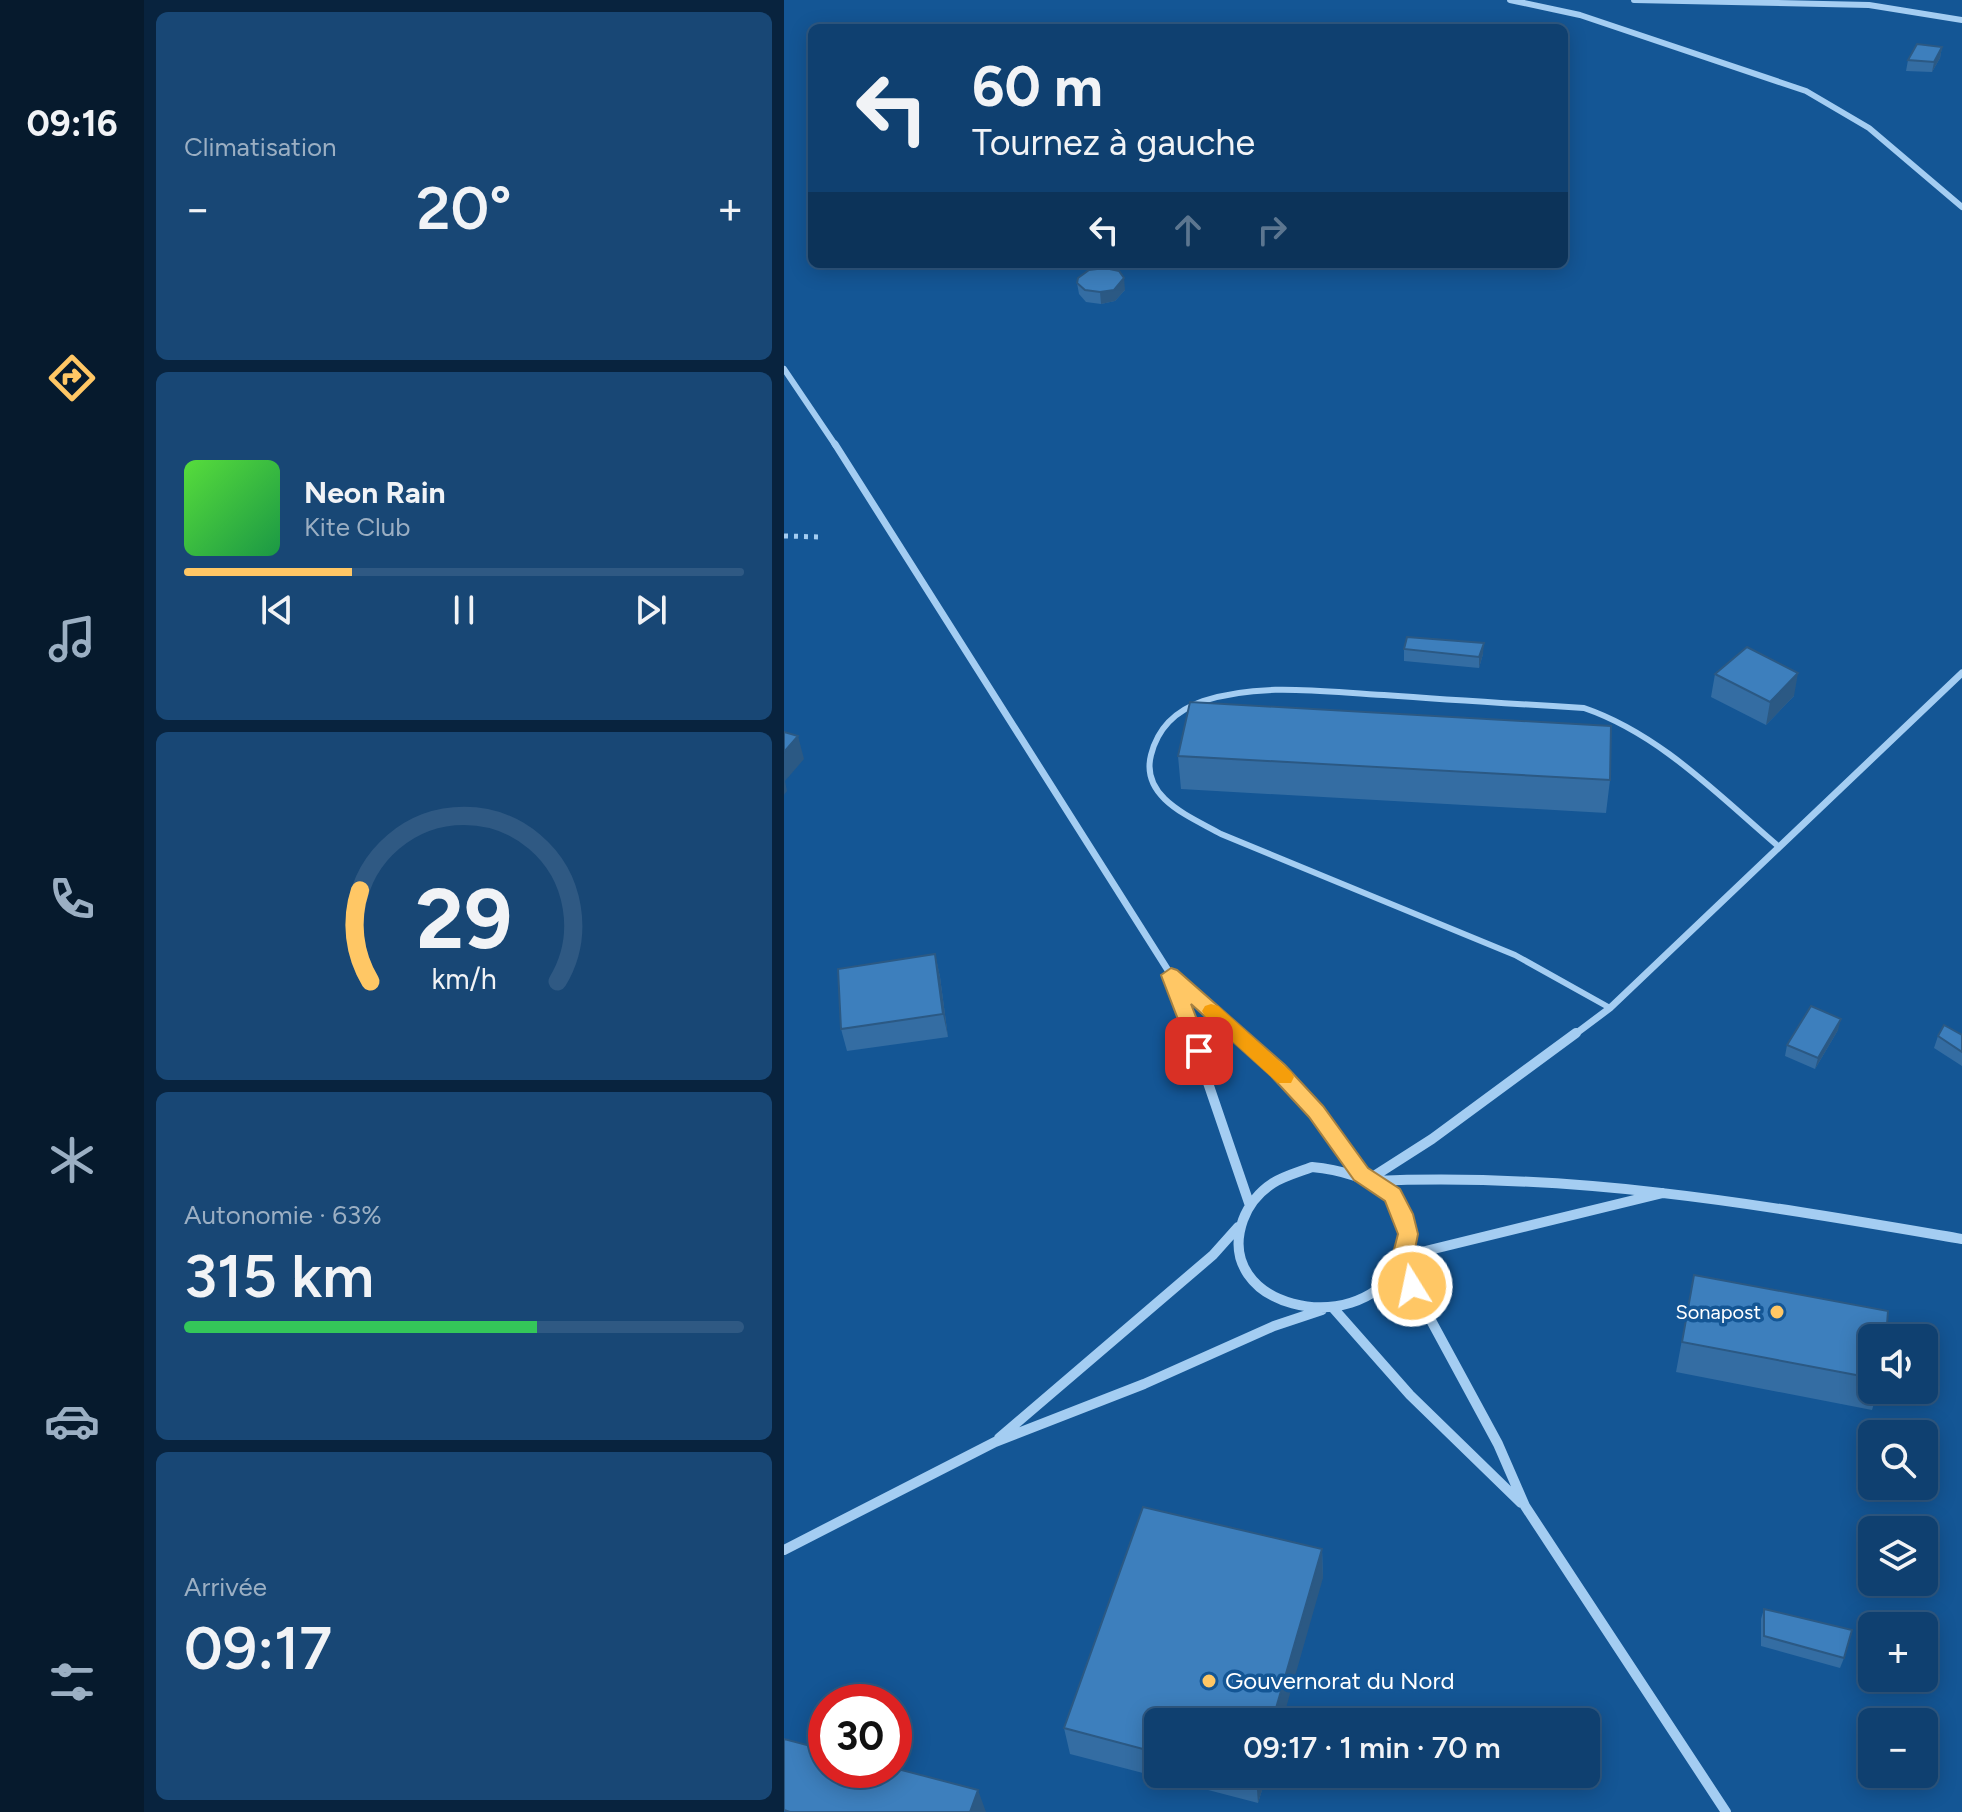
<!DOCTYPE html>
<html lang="fr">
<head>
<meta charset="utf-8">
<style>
	body { margin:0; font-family:Figtree,sans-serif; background:#184775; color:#f1f3f6; height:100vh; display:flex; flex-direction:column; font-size:30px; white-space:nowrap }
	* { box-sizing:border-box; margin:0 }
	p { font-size:26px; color:#9bafc3 }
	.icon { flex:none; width:44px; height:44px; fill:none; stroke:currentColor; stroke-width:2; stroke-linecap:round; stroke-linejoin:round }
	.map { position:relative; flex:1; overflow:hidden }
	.panel { display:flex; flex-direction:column; gap:12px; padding:12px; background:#08233e; width:640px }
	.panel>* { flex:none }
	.banner { position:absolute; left:24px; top:24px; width:760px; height:244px; border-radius:12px; box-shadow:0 4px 20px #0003,0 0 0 2px #2f5983; background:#0f4070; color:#f1f3f6; overflow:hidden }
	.tools { position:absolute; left:1074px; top:1324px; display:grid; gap:16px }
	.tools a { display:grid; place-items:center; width:80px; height:80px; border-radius:12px; background:#0f4070; box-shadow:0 4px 20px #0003,0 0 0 2px #2f5983; font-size:40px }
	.speed { position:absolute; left:24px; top:1684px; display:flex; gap:16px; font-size:40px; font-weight:700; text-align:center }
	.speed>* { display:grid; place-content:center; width:104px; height:104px; border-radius:50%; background:#0f4070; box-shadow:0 4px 20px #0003,0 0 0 2px #2f5983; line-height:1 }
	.speed .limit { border:12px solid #d22; background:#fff; color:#111 }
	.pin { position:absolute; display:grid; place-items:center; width:68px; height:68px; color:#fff; margin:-34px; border-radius:16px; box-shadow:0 4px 12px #0006 }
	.me { position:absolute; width:88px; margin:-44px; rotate:350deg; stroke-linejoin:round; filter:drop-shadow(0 0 6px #0008) }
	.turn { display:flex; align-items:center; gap:28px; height:168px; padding:0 32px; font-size:36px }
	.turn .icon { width:104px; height:104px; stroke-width:2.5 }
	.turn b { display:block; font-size:56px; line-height:68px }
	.lanes { display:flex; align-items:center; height:76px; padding:0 32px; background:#0003; justify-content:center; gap:40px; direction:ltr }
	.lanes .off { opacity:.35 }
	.big { font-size:60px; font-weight:600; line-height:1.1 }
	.panel .widget { flex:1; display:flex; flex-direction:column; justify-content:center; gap:12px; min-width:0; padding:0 28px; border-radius:12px; background:#184775 }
	.panel .dial { align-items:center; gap:0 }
	.dial svg { height:208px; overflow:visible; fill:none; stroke:#2f5983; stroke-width:7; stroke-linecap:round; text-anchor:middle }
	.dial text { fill:#f1f3f6; stroke:none }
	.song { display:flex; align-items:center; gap:24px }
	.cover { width:96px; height:96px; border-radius:12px; background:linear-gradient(135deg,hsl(110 70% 55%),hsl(140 70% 35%)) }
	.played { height:8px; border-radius:4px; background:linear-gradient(90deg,#ffc765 30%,#2f5983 30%) }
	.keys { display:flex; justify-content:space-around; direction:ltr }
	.heat { display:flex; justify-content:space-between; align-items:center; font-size:44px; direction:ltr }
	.charge { height:12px; border-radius:6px; background:linear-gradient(90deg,#34c759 63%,#2f5983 0) }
	.trip { position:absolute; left:360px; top:1708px; width:456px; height:80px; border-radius:12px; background:#0f4070; box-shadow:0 4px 20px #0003,0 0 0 2px #2f5983; font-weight:600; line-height:80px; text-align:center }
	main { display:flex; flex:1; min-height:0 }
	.menu { display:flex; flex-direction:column; width:144px; justify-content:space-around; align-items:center; background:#061a2d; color:#9bafc3 }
	.menu .icon { width:56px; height:56px }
	.menu .active { color:#ffc765 }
	.menu b { font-size:36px; color:#f1f3f6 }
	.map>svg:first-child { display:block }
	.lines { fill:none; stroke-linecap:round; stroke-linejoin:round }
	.path { stroke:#a4cdf2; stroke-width:5; stroke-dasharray:4 6; stroke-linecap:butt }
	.lane { stroke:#a4cdf2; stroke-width:6 }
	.street-far2 { stroke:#a4cdf2; stroke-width:6 }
	.street-far1 { stroke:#a4cdf2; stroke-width:7 }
	.street { stroke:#a4cdf2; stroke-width:10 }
	.wall { fill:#346da3 }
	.shaded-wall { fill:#2b5984 }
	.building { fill:#3d7fbd; stroke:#2b5984; stroke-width:2 }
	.route { fill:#ffc765; stroke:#a68142; stroke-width:2 }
	.slow { fill:#f59e0b }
	.poi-dot { fill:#ffc765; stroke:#145695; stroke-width:3 }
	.labels { text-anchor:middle; stroke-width:7; stroke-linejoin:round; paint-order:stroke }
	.poi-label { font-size:20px; fill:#fff; stroke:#145695; text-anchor:end }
	.near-poi-label { font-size:24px; fill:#fff; stroke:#145695; text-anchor:start }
</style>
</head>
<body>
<main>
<nav class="menu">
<b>09:16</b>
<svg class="icon active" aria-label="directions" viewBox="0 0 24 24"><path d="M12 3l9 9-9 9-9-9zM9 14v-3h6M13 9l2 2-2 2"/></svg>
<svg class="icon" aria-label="music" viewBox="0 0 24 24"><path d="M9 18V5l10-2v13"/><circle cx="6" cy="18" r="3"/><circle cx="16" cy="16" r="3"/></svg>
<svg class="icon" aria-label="phone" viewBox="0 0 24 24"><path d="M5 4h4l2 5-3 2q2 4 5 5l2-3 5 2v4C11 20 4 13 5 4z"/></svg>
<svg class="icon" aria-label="climate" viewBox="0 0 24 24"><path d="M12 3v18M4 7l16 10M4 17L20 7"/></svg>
<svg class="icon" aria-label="car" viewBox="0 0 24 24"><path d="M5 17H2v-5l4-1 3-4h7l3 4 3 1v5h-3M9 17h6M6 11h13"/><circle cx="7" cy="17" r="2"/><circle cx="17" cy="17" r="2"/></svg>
<svg class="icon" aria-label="filters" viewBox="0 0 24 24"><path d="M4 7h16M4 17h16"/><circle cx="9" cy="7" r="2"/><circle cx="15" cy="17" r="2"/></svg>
</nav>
<section class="panel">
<div class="widget"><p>Climatisation</p>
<div class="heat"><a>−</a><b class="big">20°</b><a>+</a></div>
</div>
<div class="widget">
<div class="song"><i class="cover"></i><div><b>Neon Rain</b><p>Kite Club</p></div></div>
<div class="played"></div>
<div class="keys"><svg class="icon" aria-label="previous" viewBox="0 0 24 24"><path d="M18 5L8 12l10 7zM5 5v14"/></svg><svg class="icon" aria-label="pause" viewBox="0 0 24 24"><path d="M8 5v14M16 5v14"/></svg><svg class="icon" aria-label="next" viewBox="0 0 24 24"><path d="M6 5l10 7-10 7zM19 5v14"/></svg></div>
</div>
<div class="widget dial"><svg viewBox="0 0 100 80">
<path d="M14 69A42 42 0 1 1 86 69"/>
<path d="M14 69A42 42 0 0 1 10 34" stroke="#ffc765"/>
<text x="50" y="56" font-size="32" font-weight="700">29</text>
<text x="50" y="72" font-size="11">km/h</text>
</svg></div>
<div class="widget"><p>Autonomie · 63%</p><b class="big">315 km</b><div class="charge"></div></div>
<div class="widget"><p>Arrivée</p><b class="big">09:17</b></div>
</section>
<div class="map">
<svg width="1178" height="1812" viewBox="0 0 1178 1812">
	<rect width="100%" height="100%" fill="#145695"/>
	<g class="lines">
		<!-- path -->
		<path class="path" d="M0 536 38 537"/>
		<!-- lane -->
		<path class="lane" d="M826 1008 731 955 437 834C407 817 356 798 367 755 374 727 393 710 419 701 477 682 540 692 600 695 667 700 733 704 800 708 876 734 934 795 994 846"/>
		<!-- street-far2 -->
		<path class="street-far2" d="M726 0 796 15 1022 91 1085 128 1178 207
			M850 0 1085 5 1178 20
			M0 369 52 446"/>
		<!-- street-far1 -->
		<path class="street-far1" d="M51 444 387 975 407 1035
			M390 978 454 1035
			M790 1035 826 1008 1178 673"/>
		<!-- street -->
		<path class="street" d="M407 1033 465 1203
			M452 1033 494 1070 532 1111 576 1173
			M528 1167C582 1172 651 1201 613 1267 571 1340 428 1307 459 1220 464 1206 475 1192 489 1183 500 1176 515 1172 528 1167Z
			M587 1178 648 1139 792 1033
			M590 1181C794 1172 978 1205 1178 1239
			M621 1256 879 1193
			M617 1265 714 1444 741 1506 942 1812
			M550 1309 626 1395 737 1503
			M215 1438 429 1255 454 1227
			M0 1550 211 1442 360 1384 490 1326 538 1310"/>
	</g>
	<!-- wall -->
	<path class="wall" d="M1158 47 1156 58 1148 72 1122 71 1124 60Z
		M293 283 341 290 331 301 317 304 302 302 295 294Z
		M620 649 699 654 695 668 620 661Z
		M931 674 1010 696 982 725 927 697Z
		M394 756 826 780 822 813 397 789Z
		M151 954 156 977 164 1037 63 1051 57 1029Z
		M1054 1030 1031 1069 1001 1056 1003 1045Z
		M1178 1035V1066L1150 1048 1154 1036Z
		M910 1275 1088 1338V1390H1094L1088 1410 892 1372Z
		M538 1549 539 1578 374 1722V1774H483L474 1803 286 1754 280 1728Z
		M980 1609 1060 1658 1056 1668 977 1646V1619Z"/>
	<!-- shaded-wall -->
	<path class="shaded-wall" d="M1158 47 1156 58 1148 72 1150 62Z
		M340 278 341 290 331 301 317 304 316 292Z
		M700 643 699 654 695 668V657Z
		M1014 673 1010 696 982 725 986 702Z
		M14 736 20 759 1 781 3 791 0 795V752Z
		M151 954 156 977 164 1037 159 1014Z
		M1057 1019 1054 1030 1031 1069 1034 1058Z
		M538 1549 539 1578 498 1722H488Z
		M473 1774H483L474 1803 472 1778Z
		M194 1790 202 1812H186Z"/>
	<!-- building -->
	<path class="building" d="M1133 44 1158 47 1150 62 1124 60Z
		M321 268 335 271 340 278 330 290 316 292 301 290 293 283 294 278 305 270Z
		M623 637 700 643 695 657 620 649Z
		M963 647 1014 673 986 702 931 674Z
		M406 702 827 726 826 780 394 756Z
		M0 732 14 736 0 752Z
		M151 954 159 1014 57 1029 54 969Z
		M1027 1006 1057 1019 1034 1058 1003 1045Z
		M1160 1025 1178 1035V1052L1154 1036Z
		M910 1275 1104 1311 1102 1338H1088V1378L898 1342Z
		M359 1507 538 1549 488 1722H374V1753L280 1728Z
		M980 1609 1068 1630 1060 1658 980 1636Z
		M0 1739 42 1750V1770H110V1768L194 1790 186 1812H6L0 1810Z
		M457 1774H473L472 1778Z"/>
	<!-- route -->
	<path class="route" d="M387 968 393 970 501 1065 539 1106 584 1168 616 1189 629 1214 634 1234 628 1264 639 1286 636 1292 628 1295 621 1292 606 1265 614 1234 601 1201 570 1180 525 1117 487 1076 407 1004 425 1051 422 1056H408L377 975Z"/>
	<!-- slow -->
	<path class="slow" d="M427 1004 434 1006 507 1072 510 1077 507 1083H494L421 1016 418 1011 421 1006Z"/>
	<!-- markers -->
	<g class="poi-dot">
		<circle cx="993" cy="1312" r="8"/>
		<circle cx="425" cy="1681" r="8"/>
	</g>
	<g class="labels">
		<!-- poi labels -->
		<g class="poi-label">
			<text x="977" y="1319">Sonapost</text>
		</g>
		<!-- near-poi labels -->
		<g class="near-poi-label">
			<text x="441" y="1689">Gouvernorat du Nord</text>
		</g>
	</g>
</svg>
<div class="tools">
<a><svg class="icon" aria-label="sound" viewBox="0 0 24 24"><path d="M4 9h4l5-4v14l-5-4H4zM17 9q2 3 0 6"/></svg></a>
<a><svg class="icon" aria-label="search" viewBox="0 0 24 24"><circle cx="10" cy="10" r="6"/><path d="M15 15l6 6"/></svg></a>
<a><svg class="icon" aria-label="layers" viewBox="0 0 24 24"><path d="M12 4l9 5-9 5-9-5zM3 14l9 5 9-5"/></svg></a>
<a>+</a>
<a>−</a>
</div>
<div class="speed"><div class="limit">30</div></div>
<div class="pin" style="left:415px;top:1051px;background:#d93025"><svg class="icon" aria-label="arrive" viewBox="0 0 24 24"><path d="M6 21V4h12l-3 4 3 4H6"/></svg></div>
<svg class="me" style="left:628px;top:1286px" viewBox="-20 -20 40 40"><circle r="17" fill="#ffc765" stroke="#fff" stroke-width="3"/><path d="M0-11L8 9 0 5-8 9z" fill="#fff"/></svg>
<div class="trip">09:17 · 1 min · 70 m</div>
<div class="banner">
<div class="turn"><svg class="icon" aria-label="left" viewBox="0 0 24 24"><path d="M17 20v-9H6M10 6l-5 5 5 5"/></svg><div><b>60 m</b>Tournez à gauche</div></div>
<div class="lanes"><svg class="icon" aria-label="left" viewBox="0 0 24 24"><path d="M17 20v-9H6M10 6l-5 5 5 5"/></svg><svg class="icon off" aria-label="ahead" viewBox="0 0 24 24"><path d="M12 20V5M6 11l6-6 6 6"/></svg><svg class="icon off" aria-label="right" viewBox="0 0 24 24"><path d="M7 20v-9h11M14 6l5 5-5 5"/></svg></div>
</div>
</div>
</main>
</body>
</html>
